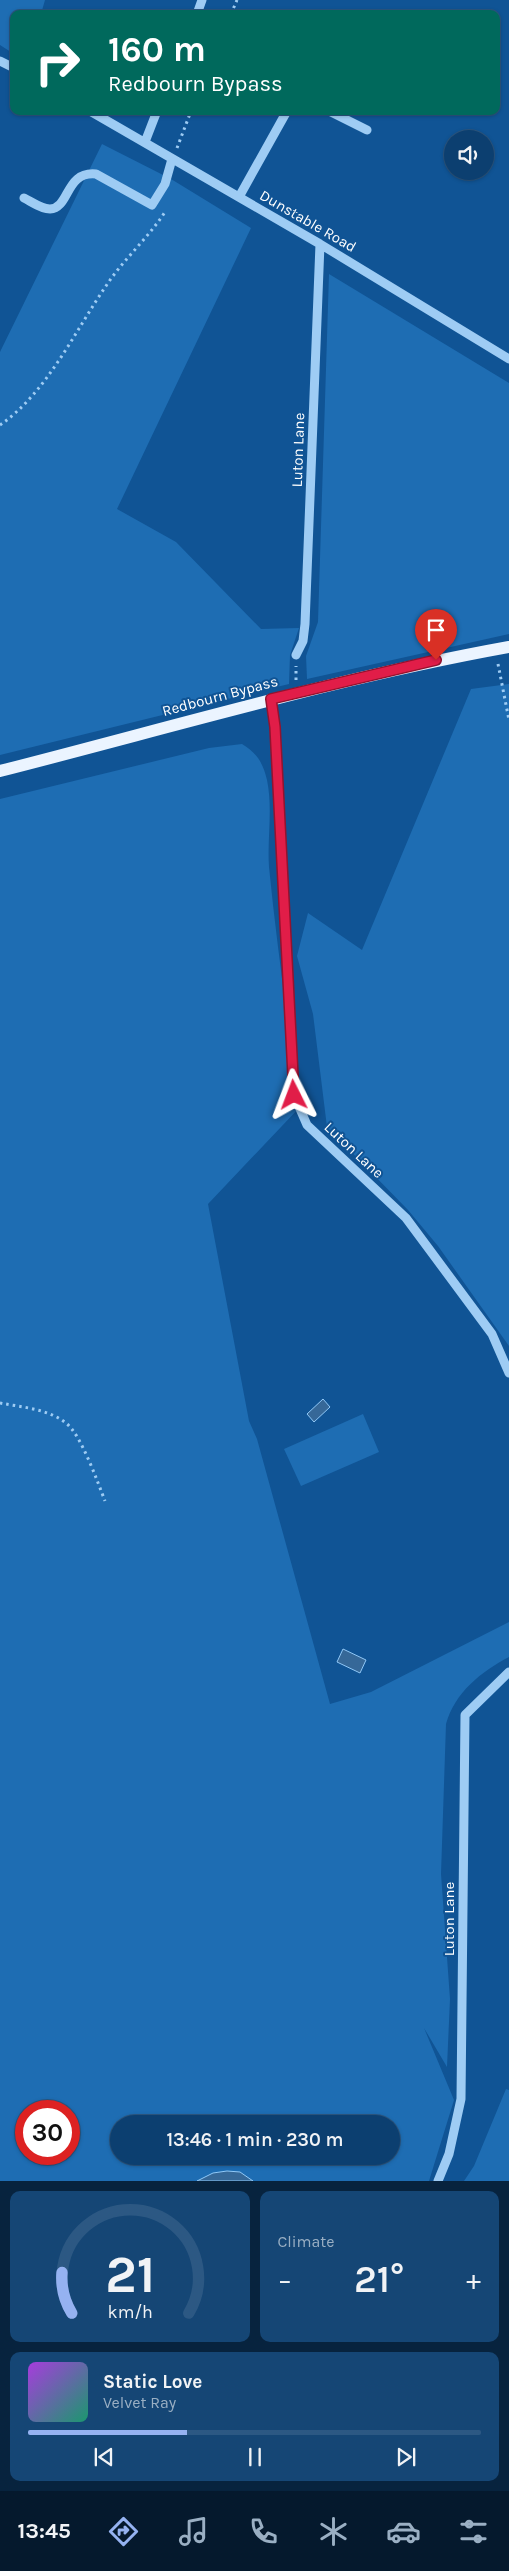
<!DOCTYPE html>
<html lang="en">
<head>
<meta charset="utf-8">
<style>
	body { margin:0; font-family:Karla,sans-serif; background:#154675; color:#f1f3f6; height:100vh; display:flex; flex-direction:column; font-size:19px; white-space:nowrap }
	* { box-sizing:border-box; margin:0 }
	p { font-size:16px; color:#9aafc3 }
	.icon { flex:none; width:28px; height:28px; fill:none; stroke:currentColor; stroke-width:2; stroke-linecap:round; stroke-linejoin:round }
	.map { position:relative; height:2181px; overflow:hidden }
	.panel { display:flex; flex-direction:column; gap:10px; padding:10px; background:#07233e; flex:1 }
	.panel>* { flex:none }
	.banner { position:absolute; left:10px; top:10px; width:490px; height:105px; border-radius:10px; box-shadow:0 1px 4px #0004,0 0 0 1px #2c5883; background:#00695c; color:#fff; overflow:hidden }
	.controls { position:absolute; left:444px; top:130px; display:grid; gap:10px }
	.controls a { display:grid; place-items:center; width:50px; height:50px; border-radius:50%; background:#0c3f70; box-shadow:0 1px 4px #0004,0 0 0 1px #2c5883; font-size:25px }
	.speed { position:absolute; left:15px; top:2100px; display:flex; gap:10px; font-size:25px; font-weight:700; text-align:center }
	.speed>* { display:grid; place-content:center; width:65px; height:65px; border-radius:50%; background:#0c3f70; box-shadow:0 1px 4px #0004,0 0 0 1px #2c5883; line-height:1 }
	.speed .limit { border:8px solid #d22; background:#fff; color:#111 }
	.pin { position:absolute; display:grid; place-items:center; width:42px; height:42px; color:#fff; margin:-51px -21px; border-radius:50% 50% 50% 0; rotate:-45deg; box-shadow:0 0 5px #0007 }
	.pin .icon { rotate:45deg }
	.me { position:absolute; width:55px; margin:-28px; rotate:357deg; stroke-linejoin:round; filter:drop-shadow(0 0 4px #0008) }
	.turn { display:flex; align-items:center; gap:18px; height:105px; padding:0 15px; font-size:22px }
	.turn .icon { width:65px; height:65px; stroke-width:2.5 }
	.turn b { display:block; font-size:35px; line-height:42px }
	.big { font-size:38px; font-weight:600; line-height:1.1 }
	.panel .card { flex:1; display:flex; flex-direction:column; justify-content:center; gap:8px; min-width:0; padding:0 18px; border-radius:10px; background:#154675 }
	.panel .dial { align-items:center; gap:0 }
	.dial svg { height:130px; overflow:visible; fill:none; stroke:#2c5883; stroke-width:7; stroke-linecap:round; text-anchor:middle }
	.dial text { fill:#f1f3f6; stroke:none }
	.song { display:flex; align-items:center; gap:15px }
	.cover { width:60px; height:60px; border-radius:8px; background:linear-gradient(135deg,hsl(280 70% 55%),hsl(160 70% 35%)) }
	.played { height:5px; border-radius:2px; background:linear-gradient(90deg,#95b2f1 35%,#2c5883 35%) }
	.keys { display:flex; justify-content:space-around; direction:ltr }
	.heat { display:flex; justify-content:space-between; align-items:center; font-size:28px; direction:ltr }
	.panel .tiles { flex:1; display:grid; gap:10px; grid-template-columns:1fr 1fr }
	.card:last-child { grid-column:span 2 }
	.trip { position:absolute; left:110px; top:2115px; width:290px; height:50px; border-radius:25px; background:#0c3f70; box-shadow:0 1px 4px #0004,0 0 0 1px #2c5883; font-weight:600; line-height:50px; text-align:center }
	.menu { display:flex; height:80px; justify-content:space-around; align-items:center; background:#05192d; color:#9aafc3 }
	.menu .icon { width:35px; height:35px }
	.menu .on { color:#95b2f1 }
	.menu b { font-size:22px; color:#f1f3f6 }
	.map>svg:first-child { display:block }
	.green { fill:#1e6db3; fill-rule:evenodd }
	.water { fill:#366898; stroke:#90c8f7 }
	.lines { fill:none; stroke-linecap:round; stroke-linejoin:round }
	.path { stroke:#9eccf4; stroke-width:3; stroke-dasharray:2.5 4; stroke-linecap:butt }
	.minor { stroke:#9eccf4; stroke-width:9 }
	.major { stroke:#ebf4ff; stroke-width:12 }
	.route-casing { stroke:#92132f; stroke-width:12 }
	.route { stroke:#e11d48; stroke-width:9 }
	.labels { text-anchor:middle; stroke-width:4; stroke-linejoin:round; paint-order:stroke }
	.street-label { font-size:15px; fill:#fff; stroke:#105495 }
</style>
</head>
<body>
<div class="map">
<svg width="509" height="2181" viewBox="0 0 509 2181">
	<rect width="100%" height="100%" fill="#105495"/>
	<!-- green -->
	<path class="green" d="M0 0H45L41 14H14V54L0 45Z
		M102 144 171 179 251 228 117 509 176 542 261 629 299 628 290 655 289 684 0 755V352Z
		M329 274 509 383V634L307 679 306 656 318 622Z
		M509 684V1346L438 1246 408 1210 327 1127 313 1014 297 956 308 913 362 950 471 689Z
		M242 744C257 753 263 763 267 780 273 809 267 838 269 867 277 948 289 1028 299 1108L208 1204 249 1421 257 1439 330 1704 371 1692 509 1622V1657C481 1672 455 1692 446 1724L441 1874 450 1999 447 2067 424 2028 454 2100 429 2181H0V799L209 748ZM26 2111H69V2154H26ZM119 2124H391V2156H119Z
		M363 1414 379 1452 301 1486 284 1449Z
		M506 2089 509 2090V2181H464L474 2166Z"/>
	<!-- water -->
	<path class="water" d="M323 1399 330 1407 314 1422 307 1414Z
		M343 1649 366 1660 360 1673 337 1662Z
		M227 2171 240 2172 253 2181H197L213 2173Z"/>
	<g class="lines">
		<!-- path -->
		<path class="path" d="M231 14 237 0
			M177 148 191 111
			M0 425C47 393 76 329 108 283 125 258 148 238 165 212
			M498 664 509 720
			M296 680V666
			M0 1403C21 1407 50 1409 67 1424 81 1435 98 1483 105 1501"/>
		<!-- minor -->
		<path class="minor" d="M197 14 202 0
			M0 61 14 68
			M90 111 320 244 509 359
			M329 111 367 130
			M145 142 157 111
			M239 197 287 111
			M24 198C32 202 41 209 50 209 70 208 65 171 96 174L152 205 165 184 172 159
			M296 655 303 641 305 624 320 244
			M271 699 275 727 294 1095 307 1125 406 1218 492 1334 509 1373
			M438 2181 449 2154 461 2099 465 1715 509 1672"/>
		<!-- major -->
		<path class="major" d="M0 771C169 728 337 678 509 647"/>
	</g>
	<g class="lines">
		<defs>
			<path id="route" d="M294 1095 275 727 271 699 436 660"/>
		</defs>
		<!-- route casing -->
		<use href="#route" class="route-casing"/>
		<!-- route -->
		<use href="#route" class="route"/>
	</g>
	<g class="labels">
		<!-- street labels -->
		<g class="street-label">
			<text transform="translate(308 221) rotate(30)" y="5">Dunstable Road</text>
			<text transform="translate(298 450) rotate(-88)" y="5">Luton Lane</text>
			<text transform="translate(220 696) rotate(-15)" y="5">Redbourn Bypass</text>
			<text transform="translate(354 1150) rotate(43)" y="5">Luton Lane</text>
			<text transform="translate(449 1919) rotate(-90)" y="5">Luton Lane</text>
		</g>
	</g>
</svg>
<div class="controls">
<a><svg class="icon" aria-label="sound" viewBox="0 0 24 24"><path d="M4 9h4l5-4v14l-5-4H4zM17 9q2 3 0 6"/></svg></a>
</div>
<div class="speed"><div class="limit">30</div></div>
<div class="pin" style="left:436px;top:660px;background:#d93025"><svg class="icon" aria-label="arrive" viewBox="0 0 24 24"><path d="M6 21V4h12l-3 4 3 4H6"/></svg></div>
<svg class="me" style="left:294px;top:1095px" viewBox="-20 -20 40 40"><path d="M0-17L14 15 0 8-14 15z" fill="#e11d48" stroke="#fff" stroke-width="4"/></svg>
<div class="trip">13:46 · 1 min · 230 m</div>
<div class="banner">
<div class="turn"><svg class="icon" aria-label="right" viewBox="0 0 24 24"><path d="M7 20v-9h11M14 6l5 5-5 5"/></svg><div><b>160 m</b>Redbourn Bypass</div></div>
</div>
</div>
<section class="panel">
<div class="tiles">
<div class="card dial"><svg viewBox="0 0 100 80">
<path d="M14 69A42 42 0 1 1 86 69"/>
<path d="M14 69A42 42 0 0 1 8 44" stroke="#95b2f1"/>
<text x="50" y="56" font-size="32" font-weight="700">21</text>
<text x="50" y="72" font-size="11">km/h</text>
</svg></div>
<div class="card"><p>Climate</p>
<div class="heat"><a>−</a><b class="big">21°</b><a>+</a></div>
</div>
<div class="card">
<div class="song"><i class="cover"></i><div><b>Static Love</b><p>Velvet Ray</p></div></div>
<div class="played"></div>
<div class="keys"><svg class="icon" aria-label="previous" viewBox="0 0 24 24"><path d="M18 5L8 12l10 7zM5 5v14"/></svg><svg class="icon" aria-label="pause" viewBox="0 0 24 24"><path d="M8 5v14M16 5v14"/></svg><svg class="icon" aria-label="next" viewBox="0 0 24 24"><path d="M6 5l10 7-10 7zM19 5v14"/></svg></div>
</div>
</div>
</section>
<nav class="menu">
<b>13:45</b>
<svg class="icon on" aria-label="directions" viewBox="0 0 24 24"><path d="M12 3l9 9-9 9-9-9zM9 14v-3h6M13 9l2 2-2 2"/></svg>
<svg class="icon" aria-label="music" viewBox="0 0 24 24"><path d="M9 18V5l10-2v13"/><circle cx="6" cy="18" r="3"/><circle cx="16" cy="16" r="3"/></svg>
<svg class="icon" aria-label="phone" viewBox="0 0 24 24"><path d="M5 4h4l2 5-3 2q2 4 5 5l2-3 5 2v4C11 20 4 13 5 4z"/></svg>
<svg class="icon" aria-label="climate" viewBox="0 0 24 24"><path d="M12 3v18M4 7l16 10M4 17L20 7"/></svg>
<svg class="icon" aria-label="car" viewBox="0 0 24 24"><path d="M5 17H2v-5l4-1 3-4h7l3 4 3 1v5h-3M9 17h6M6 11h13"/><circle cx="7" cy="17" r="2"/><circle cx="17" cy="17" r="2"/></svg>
<svg class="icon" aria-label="filters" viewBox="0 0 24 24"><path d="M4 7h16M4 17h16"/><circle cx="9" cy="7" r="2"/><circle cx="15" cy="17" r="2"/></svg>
</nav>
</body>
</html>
